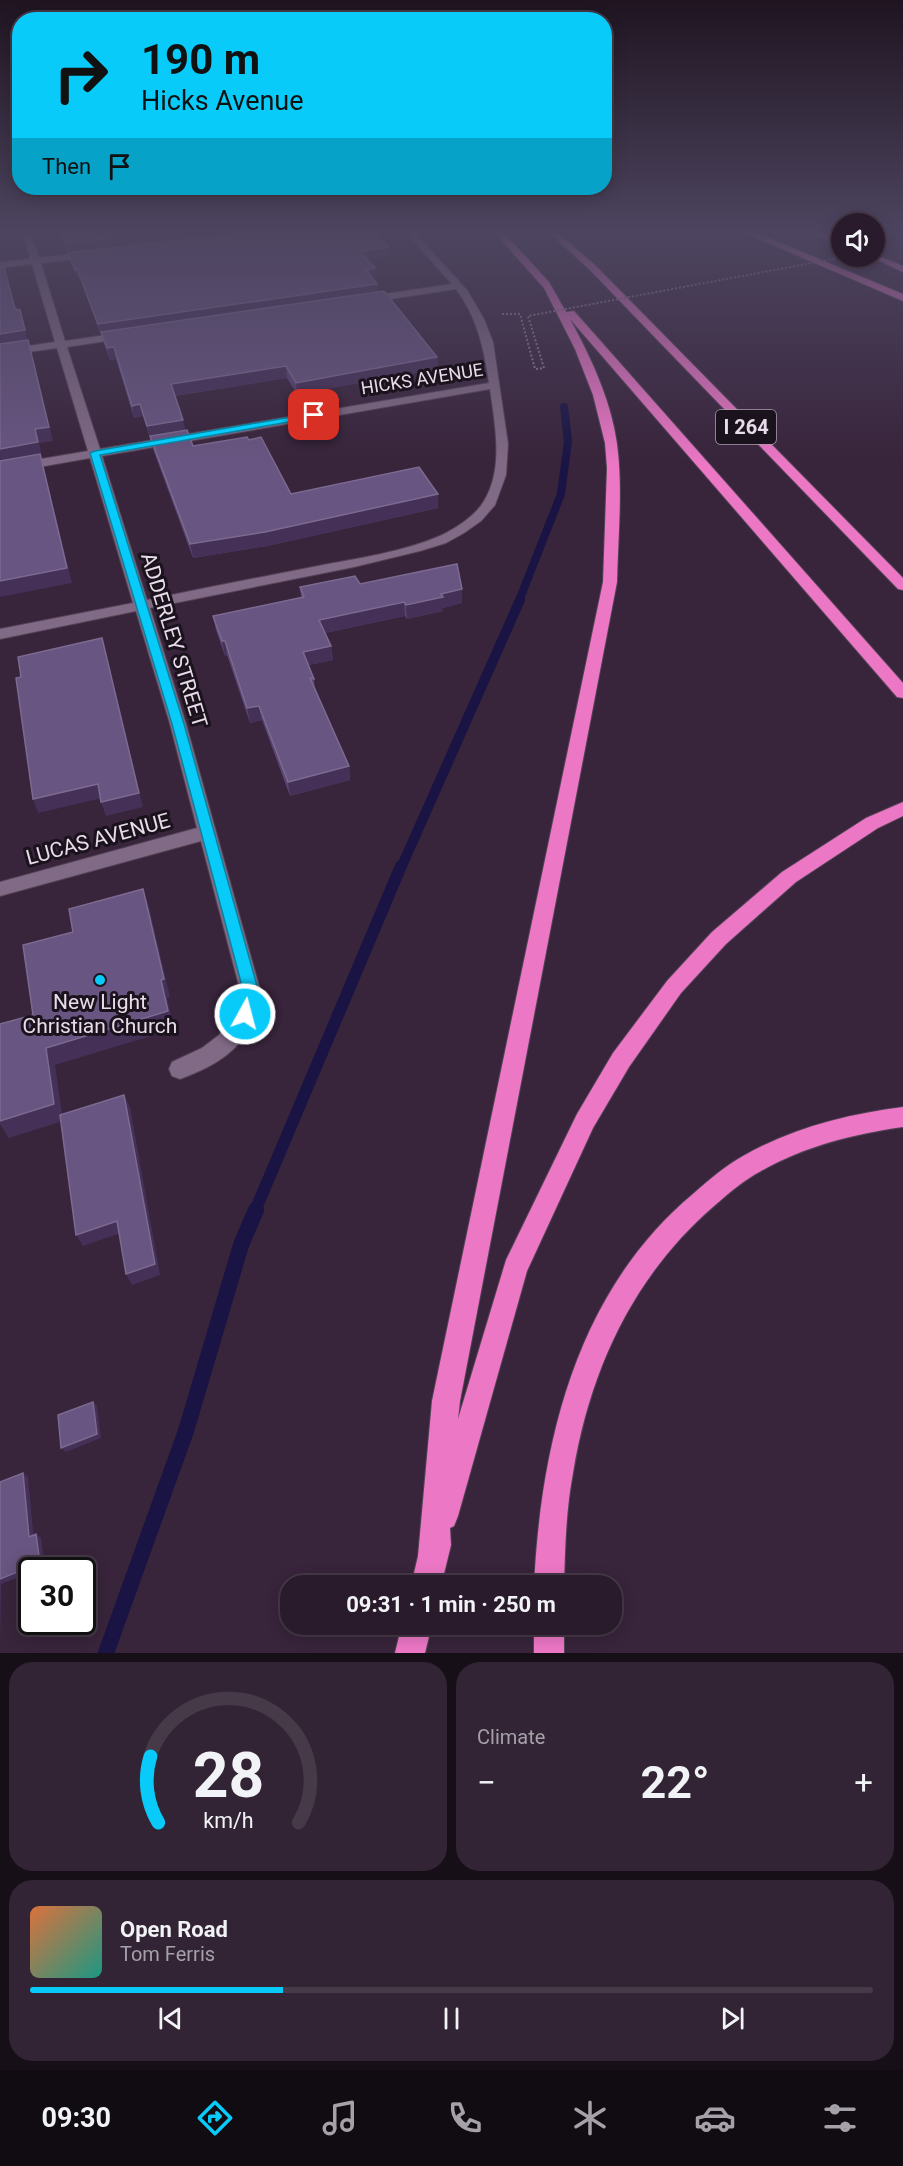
<!DOCTYPE html>
<html lang="en">
<head>
<meta charset="utf-8">
<style>
	body { margin:0; font-family:Roboto,sans-serif; background:#322434; color:#f1f3f6; height:100vh; display:flex; flex-direction:column; font-size:22px; white-space:nowrap }
	* { box-sizing:border-box; margin:0 }
	p { font-size:20px; color:#a5a1a9 }
	.icon { flex:none; width:33px; height:33px; fill:none; stroke:currentColor; stroke-width:2; stroke-linecap:round; stroke-linejoin:round }
	.map { position:relative; height:1653px; overflow:hidden }
	.side { display:flex; flex-direction:column; gap:9px; padding:9px; background:#170f18; flex:1 }
	.side>* { flex:none }
	.top-card { position:absolute; left:12px; top:12px; width:600px; height:183px; border-radius:24px; box-shadow:0 3px 15px #0003,0 0 0 2px #463948; background:#09cbfa; color:#111; overflow:hidden }
	.buttons { position:absolute; left:831px; top:213px; display:grid; gap:12px }
	.buttons a { display:grid; place-items:center; width:54px; height:54px; border-radius:50%; background:#2a1b2c; box-shadow:0 3px 15px #0003,0 0 0 2px #463948; font-size:30px }
	.speed { position:absolute; left:18px; top:1557px; display:flex; gap:12px; font-size:30px; font-weight:700; text-align:center }
	.speed>* { display:grid; place-content:center; width:78px; height:78px; border-radius:50%; background:#2a1b2c; box-shadow:0 3px 15px #0003,0 0 0 2px #463948; line-height:1 }
	.speed .limit { border:3px solid #111; border-radius:9px; background:#fff; color:#111 }
	.pin { position:absolute; display:grid; place-items:center; width:51px; height:51px; color:#fff; margin:-26px; border-radius:12px; box-shadow:0 3px 9px #0006 }
	.me { position:absolute; width:66px; margin:-33px; rotate:7deg; stroke-linejoin:round; filter:drop-shadow(0 0 4px #0008) }
	.turn { display:flex; align-items:center; gap:21px; height:126px; padding:0 30px; font-size:27px }
	.turn .icon { width:78px; height:78px; stroke-width:2.5 }
	.turn b { display:block; font-size:42px; line-height:51px }
	.then { display:flex; align-items:center; height:57px; padding:0 30px; background:#0003; gap:12px; font-size:22px }
	.big { font-size:45px; font-weight:700; line-height:1.1 }
	.side .card { flex:1; display:flex; flex-direction:column; justify-content:center; gap:9px; min-width:0; padding:0 21px; border-radius:24px; background:#322434 }
	.side .dial { align-items:center; gap:0 }
	.dial svg { height:156px; overflow:visible; fill:none; stroke:#463948; stroke-width:7; stroke-linecap:round; text-anchor:middle }
	.dial text { fill:#f1f3f6; stroke:none }
	.song { display:flex; align-items:center; gap:18px }
	.cover { width:72px; height:72px; border-radius:9px; background:linear-gradient(135deg,hsl(20 70% 55%),hsl(170 70% 35%)) }
	.played { height:6px; border-radius:3px; background:linear-gradient(90deg,#09cbfa 30%,#463948 30%) }
	.keys { display:flex; justify-content:space-around; direction:ltr }
	.heat { display:flex; justify-content:space-between; align-items:center; font-size:33px; direction:ltr }
	.side .tiles { flex:1; display:grid; gap:9px; grid-template-columns:1fr 1fr }
	.card:last-child { grid-column:span 2 }
	.trip { position:absolute; left:280px; top:1575px; width:342px; height:60px; border-radius:24px; background:#2a1b2c; box-shadow:0 3px 15px #0003,0 0 0 2px #463948; font-weight:700; line-height:60px; text-align:center }
	.tabs { display:flex; height:96px; justify-content:space-around; align-items:center; background:#110b12; color:#a5a1a9 }
	.tabs .icon { width:42px; height:42px }
	.tabs .on { color:#09cbfa }
	.tabs b { font-size:27px; color:#f1f3f6 }
	.map>svg:first-child { display:block }
	.lines { fill:none; stroke-linecap:round; stroke-linejoin:round }
	.stream-far3 { stroke:#191444; stroke-width:8 }
	.stream-far2 { stroke:#191444; stroke-width:10 }
	.stream-far1 { stroke:#191444; stroke-width:12 }
	.stream { stroke:#191444; stroke-width:16 }
	.street-casing { stroke:#534356; stroke-width:2 }
	.highway-casing { stroke:#534356; stroke-width:2 }
	.path { stroke:#8f7f92; stroke-width:2; stroke-dasharray:2 2; stroke-linecap:butt }
	.street { fill:#816a85; fill-rule:evenodd }
	.highway { fill:#ec77c5; fill-rule:evenodd }
	.path-bridge { stroke:#8f7f92; stroke-width:2; stroke-dasharray:2 2; stroke-linecap:butt }
	.wall { fill:#594474 }
	.shaded-wall { fill:#453158 }
	.building { fill:#685581; stroke:#7c6a91; stroke-width:1.5 }
	.route { fill:#09cbfa; stroke:#0684a2; stroke-width:1.5 }
	.poi-dot { fill:#09cbfa; stroke:#1a121c; stroke-width:2 }
	.labels { text-anchor:middle; stroke-width:6; stroke-linejoin:round; paint-order:stroke }
	.far-street-label { font-size:18px; fill:#e8dbea; stroke:#1a121c }
	.shield { fill:#1a121c; stroke:#aa9fac; stroke-width:1.5 }
	.shield-label { font-size:20px; font-weight:bold; fill:#e8dbea }
	.street-label { font-size:21px; fill:#e8dbea; stroke:#1a121c }
	.poi-label { font-size:21px; fill:#e8dbea; stroke:#1a121c }
</style>
</head>
<body>
<div class="map">
<svg width="903" height="1653" viewBox="0 0 903 1653">
	<rect width="100%" height="100%" fill="#38243b"/>
	<g class="lines">
		<!-- stream-far3 -->
		<path class="stream-far3" d="M519 601 561 494 568 441 564 407"/>
		<!-- stream-far2 -->
		<path class="stream-far2" d="M401 868 520 600"/>
		<!-- stream-far1 -->
		<path class="stream-far1" d="M255 1211 401 866"/>
		<!-- stream -->
		<path class="stream" d="M106 1653 186 1431 241 1245 256 1210"/>
		<defs>
			<path id="street" d="M23 233H31L39 258 94 251 99 254 94 257 41 263 65 341 126 332 131 335 126 338 67 347 100 449 489 383C484 348 477 317 456 289L364 303 359 300 364 297 452 284 406 233H415L467 290 484 319 493 342 508 444 506 475 495 505 481 521 464 533 446 543 420 551 354 567 150 608 186 724 259 986C255 1040 229 1061 180 1079L172 1076 169 1069 172 1062 202 1048 219 1035 233 1019 237 1004 239 986 201 841 0 896V882L197 828 170 724 136 611 0 639V629L133 603 90 458 0 474V466L88 451 57 348 0 356V350L55 342 32 264 0 268V262L30 259ZM490 389C495 425 504 468 484 501 475 516 458 527 442 535 404 552 358 558 318 566 261 577 204 588 147 600L102 456Z"/>
			<path id="highway" d="M495 233H504L549 282 566 312 574 311 903 683V698L897 697 570 319C591 358 611 400 617 444 623 489 618 536 617 582L460 1401 458 1419 506 1260 577 1114 613 1053 667 981 712 932 782 872 866 818 903 802V816L878 828 796 882 726 944 681 993 629 1067 593 1128 527 1271 458 1516 454 1526 450 1528 451 1545 441 1586H411L418 1556 432 1401 603 582 607 468 605 443 593 395 575 349 544 288Z
				M549 233H558L594 264 903 578V590L898 589 588 268Z
				M745 233H757L903 294V301Z
				M812 233H824L842 240V246Z
				M874 254 903 266V272L869 256H874Z
				M903 1107V1127C854 1134 805 1146 761 1171 744 1180 729 1193 714 1206 634 1275 590 1369 573 1473 566 1510 565 1548 564 1586H534C541 1441 577 1291 693 1194 709 1180 725 1166 743 1156 792 1128 848 1114 903 1107Z
				M402 1624H432L425 1653H395Z
				M534 1624H564V1653H534Z"/>
		</defs>
		<!-- street casing -->
		<use href="#street" class="street-casing"/>
		<!-- highway casing -->
		<use href="#highway" class="highway-casing"/>
		<!-- path -->
		<path class="path" d="M502 314H520L535 369 544 368"/>
		<!-- street -->
		<use href="#street" class="street"/>
		<!-- highway -->
		<use href="#highway" class="highway"/>
		<!-- path-bridge -->
		<path class="path-bridge" d="M544 368 528 316 849 256"/>
	</g>
	<!-- wall -->
	<path class="wall" d="M389 247V255L366 259 375 277H372L377 284V292L437 357 438 369 297 394 287 378 175 396 185 430 193 446 291 494H438V508L267 546 193 558 153 449 151 438H150L143 416 134 418 116 359 110 360 104 343 101 332 100 333 80 278H77L68 253Z
		M360 584 462 589V603L443 608V611L407 619 405 616 325 633 331 646 333 660 309 665 314 679 315 690 349 766 350 780 290 796 262 720 250 723 227 655 225 656 216 630 213 616 301 597 300 587Z"/>
	<!-- shaded-wall -->
	<path class="shaded-wall" d="M154 233H222L67 252 65 244Z
		M389 247V255L360 260V252Z
		M375 268V277L367 278 366 270Z
		M77 269 80 278H77L75 270Z
		M377 284V293L100 333 98 324Z
		M20 310 53 441 39 443 42 457H41L72 583 0 597V334Z
		M114 347 116 359 110 360 107 348Z
		M437 357 438 369 297 394 296 383Z
		M286 366 287 378 173 396 171 384Z
		M140 404 143 416 134 418 132 406Z
		M183 420 186 432 150 438 147 426Z
		M438 494V508L267 546 193 558 190 544Z
		M462 589V603L443 608V611L407 619 406 605 441 594Z
		M404 602 405 616 320 634 319 620Z
		M102 638 143 807 106 816 101 802Z
		M222 641H225L227 655 225 656Z
		M331 646 333 660 305 666 303 652Z
		M259 706 262 720 250 723 247 708Z
		M349 766 350 780 290 796 288 782Z
		M98 784 102 798 38 813 33 799Z
		M143 889 149 907 170 997 167 998 174 1029 55 1065 63 1121 9 1138 0 1124V1121L46 1048 161 980Z
		M124 1095 130 1107 160 1275 132 1285 126 1274Z
		M117 1221 124 1232 83 1246 76 1235Z
		M93 1402 97 1406 101 1438 66 1452 61 1448Z
		M23 1473 28 1477 34 1541 29 1537Z
		M36 1534 41 1538 45 1566 34 1570H32V1572L1 1584 0 1646V1579Z"/>
	<!-- building -->
	<path class="building" d="M61 233H154L65 244Z
		M237 233H376L389 247 360 252 375 268 366 270 377 284 98 324 77 269 75 270 68 253Z
		M4 267 15 309 20 310 25 330 0 334V268Z
		M384 291 437 357 296 383 286 366 171 384 183 420 147 426 140 404 132 406 114 347 107 348 101 332Z
		M28 340 49 427 35 429 38 442 0 449V344Z
		M187 430 193 446 247 437 249 440 261 437 291 494 419 467 438 494 265 532 190 544 150 436Z
		M40 454 67 568 0 581V461Z
		M457 564 462 589 441 594 443 597 406 605 404 602 319 620 331 646 303 652 314 679 310 678 349 766 288 782 259 706 247 708 225 641H222L213 616 304 597 300 587 355 576 360 584Z
		M102 638 139 793 101 802 98 784 33 799 16 678 21 677 18 657Z
		M143 889 164 979 161 980 168 1011 46 1048 54 1104 0 1121V1024L33 1015 23 945 73 932 69 909Z
		M124 1095 155 1264 126 1274 117 1221 76 1235 60 1115Z
		M93 1402 97 1434 61 1448 58 1415Z
		M23 1473 29 1537 36 1534 40 1563 0 1579V1482Z"/>
	<!-- sky -->
	<linearGradient id="sky" x2="0" y2="1"><stop stop-color="#1f1420"/><stop offset="0.5" stop-color="#4d4560"/><stop offset="1" stop-color="#4d4560" stop-opacity="0"/></linearGradient>
	<rect width="903" height="464" fill="url(#sky)"/>
	<!-- route -->
	<path class="route" d="M314 413 318 415 317 417 100 455 184 724 257 986 251 1019 245 1021 240 1019 237 1014 242 986 201 832 172 724 90 453 95 451Z"/>
	<!-- markers -->
	<circle class="poi-dot" cx="100" cy="980" r="6"/>
	<g class="labels">
		<!-- far-street labels -->
		<g class="far-street-label">
			<text transform="translate(422 379) rotate(-9)" y="6">HICKS AVENUE</text>
		</g>
		<!-- shield labels -->
		<rect class="shield" x="716" y="410" width="60" height="34" rx="4.5"/>
		<g class="shield-label">
			<text x="746" y="434">I 264</text>
		</g>
		<!-- street labels -->
		<g class="street-label">
			<text transform="translate(174 640) rotate(73)" y="7">ADDERLEY STREET</text>
			<text transform="translate(98 839) rotate(-15)" y="7">LUCAS AVENUE</text>
		</g>
		<!-- poi labels -->
		<g class="poi-label">
			<text x="100" y="1009">New Light<tspan x="100" dy="24">Christian Church</tspan></text>
		</g>
	</g>
</svg>
<div class="buttons">
<a><svg class="icon" aria-label="sound" viewBox="0 0 24 24"><path d="M4 9h4l5-4v14l-5-4H4zM17 9q2 3 0 6"/></svg></a>
</div>
<div class="speed"><div class="limit">30</div></div>
<div class="pin" style="left:314px;top:415px;background:#d93025"><svg class="icon" aria-label="arrive" viewBox="0 0 24 24"><path d="M6 21V4h12l-3 4 3 4H6"/></svg></div>
<svg class="me" style="left:245px;top:1014px" viewBox="-20 -20 40 40"><circle r="17" fill="#09cbfa" stroke="#fff" stroke-width="3"/><path d="M0-11L8 9 0 5-8 9z" fill="#fff"/></svg>
<div class="trip">09:31 · 1 min · 250 m</div>
<div class="top-card">
<div class="turn"><svg class="icon" aria-label="right" viewBox="0 0 24 24"><path d="M7 20v-9h11M14 6l5 5-5 5"/></svg><div><b>190 m</b>Hicks Avenue</div></div>
<div class="then">Then<svg class="icon" aria-label="arrive" viewBox="0 0 24 24"><path d="M6 21V4h12l-3 4 3 4H6"/></svg></div>
</div>
</div>
<section class="side">
<div class="tiles">
<div class="card dial"><svg viewBox="0 0 100 80">
<path d="M14 69A42 42 0 1 1 86 69"/>
<path d="M14 69A42 42 0 0 1 10 35" stroke="#09cbfa"/>
<text x="50" y="56" font-size="32" font-weight="700">28</text>
<text x="50" y="72" font-size="11">km/h</text>
</svg></div>
<div class="card"><p>Climate</p>
<div class="heat"><a>−</a><b class="big">22°</b><a>+</a></div>
</div>
<div class="card">
<div class="song"><i class="cover"></i><div><b>Open Road</b><p>Tom Ferris</p></div></div>
<div class="played"></div>
<div class="keys"><svg class="icon" aria-label="previous" viewBox="0 0 24 24"><path d="M18 5L8 12l10 7zM5 5v14"/></svg><svg class="icon" aria-label="pause" viewBox="0 0 24 24"><path d="M8 5v14M16 5v14"/></svg><svg class="icon" aria-label="next" viewBox="0 0 24 24"><path d="M6 5l10 7-10 7zM19 5v14"/></svg></div>
</div>
</div>
</section>
<nav class="tabs">
<b>09:30</b>
<svg class="icon on" aria-label="directions" viewBox="0 0 24 24"><path d="M12 3l9 9-9 9-9-9zM9 14v-3h6M13 9l2 2-2 2"/></svg>
<svg class="icon" aria-label="music" viewBox="0 0 24 24"><path d="M9 18V5l10-2v13"/><circle cx="6" cy="18" r="3"/><circle cx="16" cy="16" r="3"/></svg>
<svg class="icon" aria-label="phone" viewBox="0 0 24 24"><path d="M5 4h4l2 5-3 2q2 4 5 5l2-3 5 2v4C11 20 4 13 5 4z"/></svg>
<svg class="icon" aria-label="climate" viewBox="0 0 24 24"><path d="M12 3v18M4 7l16 10M4 17L20 7"/></svg>
<svg class="icon" aria-label="car" viewBox="0 0 24 24"><path d="M5 17H2v-5l4-1 3-4h7l3 4 3 1v5h-3M9 17h6M6 11h13"/><circle cx="7" cy="17" r="2"/><circle cx="17" cy="17" r="2"/></svg>
<svg class="icon" aria-label="filters" viewBox="0 0 24 24"><path d="M4 7h16M4 17h16"/><circle cx="9" cy="7" r="2"/><circle cx="15" cy="17" r="2"/></svg>
</nav>
</body>
</html>
